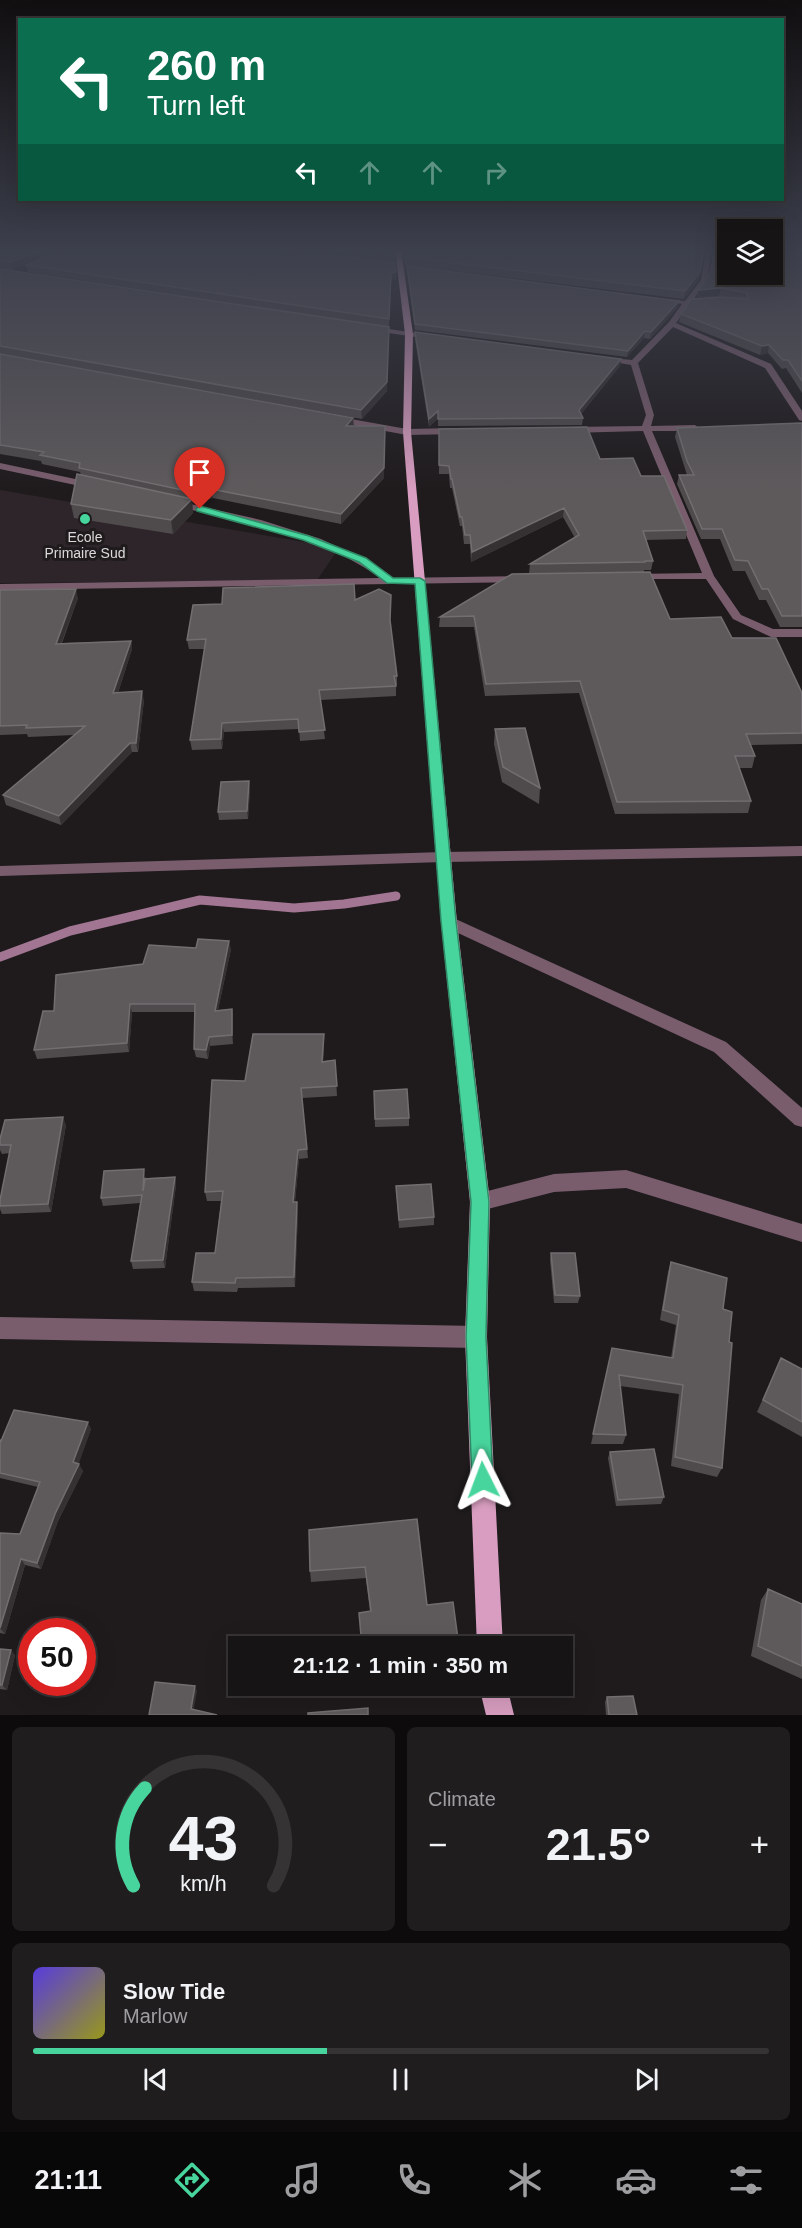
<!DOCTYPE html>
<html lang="en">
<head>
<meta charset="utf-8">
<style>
	body { margin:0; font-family:Arial,sans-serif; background:#201d1f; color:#f1f3f6; height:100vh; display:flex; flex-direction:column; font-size:22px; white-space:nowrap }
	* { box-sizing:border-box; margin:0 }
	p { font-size:20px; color:#9e9ea1 }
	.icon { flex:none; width:33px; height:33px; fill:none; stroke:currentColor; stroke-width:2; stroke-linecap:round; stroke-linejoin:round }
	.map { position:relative; height:1715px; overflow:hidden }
	.drawer { display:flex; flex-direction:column; gap:12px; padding:12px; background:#0d0b0c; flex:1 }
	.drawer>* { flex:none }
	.banner { position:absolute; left:18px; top:18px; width:766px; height:183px; border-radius:0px; box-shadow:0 6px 24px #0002,0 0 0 2px #363335; background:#0b6e4f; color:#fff; overflow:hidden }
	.tools { position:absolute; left:717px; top:219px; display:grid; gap:12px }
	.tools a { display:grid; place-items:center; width:66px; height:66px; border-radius:0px; background:#171416; box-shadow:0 6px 24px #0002,0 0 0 2px #363335; font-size:30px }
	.speed { position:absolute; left:18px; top:1618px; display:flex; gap:12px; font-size:30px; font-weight:700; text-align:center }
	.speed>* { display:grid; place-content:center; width:78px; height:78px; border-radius:50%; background:#171416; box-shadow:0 6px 24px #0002,0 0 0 2px #363335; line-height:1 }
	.speed .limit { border:9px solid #d22; background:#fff; color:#111 }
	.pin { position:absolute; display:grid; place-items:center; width:51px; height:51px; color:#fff; margin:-62px -26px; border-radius:50% 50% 50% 0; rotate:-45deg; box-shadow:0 0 6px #0007 }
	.pin .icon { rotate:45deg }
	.me { position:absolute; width:66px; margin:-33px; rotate:357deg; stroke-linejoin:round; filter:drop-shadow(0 0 4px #0008) }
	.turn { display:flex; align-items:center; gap:21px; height:126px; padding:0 30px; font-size:27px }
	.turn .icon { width:78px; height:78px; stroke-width:2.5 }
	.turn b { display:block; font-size:42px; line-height:51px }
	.lanes { display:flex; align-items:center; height:57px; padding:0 30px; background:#0003; justify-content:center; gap:30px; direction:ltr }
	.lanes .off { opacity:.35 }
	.big { font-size:45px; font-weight:700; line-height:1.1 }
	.drawer .widget { flex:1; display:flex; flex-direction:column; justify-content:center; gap:9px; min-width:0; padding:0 21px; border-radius:9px; background:#201d1f }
	.drawer .dial { align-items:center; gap:0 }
	.dial svg { height:156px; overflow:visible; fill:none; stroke:#363335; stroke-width:7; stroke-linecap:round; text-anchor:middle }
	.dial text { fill:#f1f3f6; stroke:none }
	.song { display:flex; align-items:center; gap:18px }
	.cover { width:72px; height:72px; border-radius:9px; background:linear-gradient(135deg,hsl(250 70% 55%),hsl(60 70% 35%)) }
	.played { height:6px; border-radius:3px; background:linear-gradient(90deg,#48d49d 40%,#363335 40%) }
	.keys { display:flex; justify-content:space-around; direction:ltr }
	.heat { display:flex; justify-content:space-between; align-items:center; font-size:33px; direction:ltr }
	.drawer .tiles { flex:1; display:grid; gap:12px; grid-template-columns:1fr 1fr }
	.widget:last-child { grid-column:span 2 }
	.trip { position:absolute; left:228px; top:1636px; width:345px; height:60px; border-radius:0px; background:#171416; box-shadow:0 6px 24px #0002,0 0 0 2px #363335; font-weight:700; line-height:60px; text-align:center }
	.tab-bar { display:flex; height:96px; justify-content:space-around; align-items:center; background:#090809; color:#9e9ea1 }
	.tab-bar .icon { width:42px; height:42px }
	.tab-bar .on { color:#48d49d }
	.tab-bar b { font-size:27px; color:#f1f3f6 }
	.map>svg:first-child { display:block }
	.built { fill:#2e252a }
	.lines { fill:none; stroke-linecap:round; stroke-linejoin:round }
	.stream { stroke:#a27692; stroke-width:9 }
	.minor { fill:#795d6d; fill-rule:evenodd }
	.major { fill:#d89dc0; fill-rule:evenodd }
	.wall { fill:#4f4b4d }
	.shaded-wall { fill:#353133 }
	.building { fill:#5e5a5c; stroke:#726e70; stroke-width:1.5 }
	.route { fill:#48d49d; stroke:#2f8a66; stroke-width:1.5 }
	.poi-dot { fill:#48d49d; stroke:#1f1b1d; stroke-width:2 }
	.labels { text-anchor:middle; stroke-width:6; stroke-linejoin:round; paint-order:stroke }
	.far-poi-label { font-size:14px; fill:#dcd9db; stroke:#1f1b1d }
</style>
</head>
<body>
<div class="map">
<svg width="802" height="1715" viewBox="0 0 802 1715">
	<rect width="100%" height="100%" fill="#1f1b1d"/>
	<!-- built -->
	<path class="built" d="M0 490 339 548 317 580 0 583Z"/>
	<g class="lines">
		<!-- stream -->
		<path class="stream" d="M0 957 70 931 200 900 294 908 344 904 396 896"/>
		<!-- minor -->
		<path class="minor" d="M709 249 712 251 707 280 693 300 698 302 689 305 676 323 771 364 802 411V421L799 420 765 368 673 327 638 363 654 415 651 426 695 425 699 428 695 431H652L714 576 741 615 773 629H802V637H771L733 619 706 579H627L626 577 631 574 702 573 643 431 569 433 565 430 569 427 642 426 646 415 631 365 598 359 602 357 632 360 669 322 682 304 656 300V298L685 301 701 280 706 251Z
			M0 270 435 336 439 338 435 340 0 274Z
			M334 416 407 429 458 428 462 431 458 434 407 435 331 421V417Z
			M0 463 94 483 99 486 94 489 0 469Z
			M173 500 261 520 321 539 374 564 394 578 523 576 528 579 523 582 0 590V584L380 578C319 534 241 522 170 505V501Z
			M802 846V856L443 862 0 876V866L443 852Z
			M449 916 726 1042 802 1108V1127L795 1125 714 1052 443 926 441 922 443 918Z
			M626 1170 802 1224V1242L626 1188 554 1192 480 1211 473 1208 470 1202 473 1196 480 1193 554 1174Z
			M0 1317 476 1326 484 1329 487 1337 484 1345 476 1348 0 1339Z"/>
		<!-- major -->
		<path class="major" d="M395 249H401L413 334 411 432 457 922 490 1202 487 1337 503 1647H477L465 1337 470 1202 441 922 403 432 405 334Z
			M479 1686H507L514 1715H486Z"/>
	</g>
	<!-- wall -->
	<path class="wall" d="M0 249H62L12 270 0 268Z
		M63 249H394L396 280H391L389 327 28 272 26 265Z
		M401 249H704L699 279 684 299 405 265Z
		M802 249V393L786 368 782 369 768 353 760 355 679 322 681 314 726 297 719 296 697 297 698 290 710 273Z
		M407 266 678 307 650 339 644 338 627 357 415 330Z
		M0 269 387 391 362 419 0 354Z
		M415 332 621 359 620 366 581 414 583 418 582 425 438 426V418L429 427 415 339Z
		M0 354 353 418V426L384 478 341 524 213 498 206 499 202 504 192 502 193 513 173 534 74 518 71 504 81 475 80 472 42 464 41 461 0 454Z
		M802 423V627H780L766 600H759L745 571H733L720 539H701L677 484 679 475H687L675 437 677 428Z
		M439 429 600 459 641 476 687 530 686 539 646 540 653 561 651 570H644V572L529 574 530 564 575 538 563 517 471 562 470 544H464L462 526H460L452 488H450L449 474H439Z
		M512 574 670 619 732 638 802 693V744L751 745 755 756 752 768H739L751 801 748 813 615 814 579 693 485 696 474 627H439L440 617Z
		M0 590 78 598 62 643 131 641 132 649 118 693 144 700 138 752H132L61 825 6 805 3 795 74 735 28 737 27 734 0 735Z
		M391 595 390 624 397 676V685H396V696L320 700 325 739 300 741 299 729 224 732 222 749 192 750 190 740 205 649H189L187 640 355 600Z
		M495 729 540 788 539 804 502 782 494 744Z
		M250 789 248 819 219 820 218 812Z
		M231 949 218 1010 232 1009 233 1018V1044L210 1046 208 1059 196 1057 194 1049 195 1012H132L129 1052 37 1059 34 1050 143 964Z
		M324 1034V1044L323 1061 335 1060 337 1096 302 1098 308 1158 299 1159 295 1202 298 1212 295 1287 238 1288 237 1292 194 1291 192 1282 215 1253 221 1201H207L205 1192 245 1081Z
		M374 1091 409 1118V1126L375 1127Z
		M66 1125 51 1212 2 1214 0 1209V1200L10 1153 2 1154 0 1150V1139Z
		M146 1177V1178L175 1177 176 1185 165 1268 133 1269 131 1261 140 1203 103 1206 101 1198Z
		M396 1186 434 1217V1225L399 1228Z
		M551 1253 580 1296 578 1303H554L550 1260Z
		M671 1262 723 1309 729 1342 722 1468 717 1477 671 1466 679 1394 620 1386 626 1435 623 1444H591L612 1348 671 1358 676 1325 660 1320 668 1272Z
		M781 1358 802 1369V1437L757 1412Z
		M91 1429 78 1464 83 1471 58 1521 41 1569 25 1565 5 1634 0 1633V1533L20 1534 38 1487 0 1478V1440Z
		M610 1452 664 1497 661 1504 616 1506 608 1458Z
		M309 1530 427 1605 370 1612 366 1578 311 1582 310 1571Z
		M768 1589 802 1604V1679L751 1656 761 1600Z
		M0 1649 15 1655 7 1690 0 1689Z
		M365 1686H418L365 1693Z
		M607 1697 637 1715H606L605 1702Z"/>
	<!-- shaded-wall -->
	<path class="shaded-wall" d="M44 249H62L12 270 10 262Z
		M704 249 699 279 684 299 685 291Z
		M396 272V280H391L389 327 391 273Z
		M721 288 719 296 697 297 698 290Z
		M679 301 678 307 650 339 651 332Z
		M645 331 644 338 627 357 628 351Z
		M389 335 387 391 362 419 361 410Z
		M769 345 768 353 760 355 762 346Z
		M621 359 620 366 579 417V410Z
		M438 411V418L429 427V419Z
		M353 418 354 427 346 426Z
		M385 435 384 478 341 524V514Z
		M211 489 213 498 206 499 202 504 201 494 205 490Z
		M192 499 193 513 173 534 171 520Z
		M564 508 563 517 471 562 472 552Z
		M76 589 78 598 58 652 56 644Z
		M131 641 132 649 115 702 113 693Z
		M142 691 144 700 138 752 136 743Z
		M222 723 224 732 222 749 221 739Z
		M130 743 132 752 61 825 59 816Z
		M249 781 250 789 248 819 247 811Z
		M229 941 231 949 216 1019 215 1011Z
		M130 1004 132 1012 129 1052 127 1043Z
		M232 1009 233 1018V1044L232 1035Z
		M324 1034V1044L323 1071 322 1062Z
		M209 1037 210 1046 208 1059 206 1050Z
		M63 1117 66 1125 51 1212 48 1204Z
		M298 1150 299 1159 294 1212 293 1202Z
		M175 1177 176 1185 165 1268 163 1260Z
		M297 1202 298 1212 295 1287 294 1277Z
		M88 1422 91 1429 77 1469 73 1462Z
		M79 1464 83 1471 58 1521 41 1569 37 1563 55 1514Z
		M21 1559 25 1565 5 1634 0 1628Z
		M11 1650 15 1655 7 1690 2 1685Z
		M195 1686 197 1691 193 1714 191 1709Z"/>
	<!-- building -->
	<path class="building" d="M0 249H44L10 262 0 261Z
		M63 249H278L395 263 396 272 391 273 389 319 26 265Z
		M332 249H394V256Z
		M403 249H704L700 272 685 291 406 257Z
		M715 249H728V274H772V249H802V381L788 360H783L769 345 762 346 681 314 691 299 720 297 748 299 747 293 721 288 698 290 710 273Z
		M407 266 679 301 651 332 645 331 628 351 415 324Z
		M0 269 389 327 387 382 361 410 0 346Z
		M415 332 621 359 579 410 583 418 438 419V411L429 419Z
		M0 354 353 418 346 426H385L384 468 341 514 211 489 205 490 201 494 79 468 80 463 40 455 44 452 0 445Z
		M802 423V616H782L768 589H762L748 561 735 560 722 529H702L679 475H694L687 461 677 428Z
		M587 427 600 459 633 458 641 476H664L687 530 643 531 653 561H645V562L530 564 579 535 564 508 472 552 470 535H465L462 517H460L452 479H451L449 466 439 465V429Z
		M77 474 192 499 171 520 71 504Z
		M650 572 670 619 721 617 732 638H776L802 693V733L746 734 755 756H735L751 801 617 802 580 681 486 684 474 616 440 617 512 574Z
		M354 584 355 600 379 589 391 595 390 620 397 676H394L396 686 319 690 325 730 299 732 298 719 222 723 221 739 190 740 206 639 187 640 193 605 222 604 223 588Z
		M76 589 56 644 131 641 113 693 142 691 136 743H130L59 816 3 795 85 726 26 728 27 725 0 726V590Z
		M525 728 540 788 503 767 495 729Z
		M249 781 247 811 218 812 221 782Z
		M198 939 229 941 215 1011 232 1009V1035L209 1037 206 1050 194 1049 195 1004H130L127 1043 34 1050 43 1011H54L56 975 143 964 149 945 196 948Z
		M253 1034H324L322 1062 335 1060 337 1086 301 1088 307 1149 298 1150 293 1202H297L294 1277 236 1278 235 1283 192 1282 196 1253H215L223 1191 205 1192 212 1080 245 1081Z
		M407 1089 409 1118 375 1119 374 1091Z
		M63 1117 48 1204 0 1206V1200L11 1145H0V1139L5 1120Z
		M144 1169 143 1191 145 1179 175 1177 163 1260 131 1261 142 1195 101 1198 104 1171Z
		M431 1184 434 1217 399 1220 396 1186Z
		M551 1253H575L580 1296 555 1295Z
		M671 1262 727 1278 723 1309 732 1312 729 1342 732 1343 722 1468 675 1457 683 1385 619 1375 626 1435 593 1434 612 1348 673 1358 679 1315 663 1310Z
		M781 1358 802 1369V1422L763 1400Z
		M14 1410 88 1422 73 1462 79 1464 55 1514 37 1563 21 1559 0 1628V1533L20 1534 40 1482 0 1473V1440L1 1441Z
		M654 1449 664 1497 618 1500 610 1452Z
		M417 1519 427 1605 453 1602 459 1647H362L359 1613 371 1611 365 1567 310 1571 309 1530Z
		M768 1589 802 1604V1666L758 1646Z
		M0 1649 11 1650 2 1685H0Z
		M155 1682 195 1686 191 1709 217 1715H149Z
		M633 1696 637 1715H609L607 1697Z
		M368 1708V1715H308V1713Z"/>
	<!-- sky -->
	<linearGradient id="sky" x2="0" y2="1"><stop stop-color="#110f10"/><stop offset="0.51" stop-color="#3c3f4c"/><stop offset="1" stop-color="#3c3f4c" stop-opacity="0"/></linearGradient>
	<rect width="802" height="489" fill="url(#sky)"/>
	<!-- route -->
	<path class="route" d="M200 506 309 536 366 558 393 578H420L425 581 456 921 489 1202 486 1337 493 1480 490 1488 483 1491 475 1488 472 1480 466 1337 471 1202 441 921 415 584 387 583 359 562 303 540 197 511 196 509Z"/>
	<!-- markers -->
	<circle class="poi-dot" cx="85" cy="519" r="6"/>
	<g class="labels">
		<!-- far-poi labels -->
		<g class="far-poi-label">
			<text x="85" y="542">Ecole<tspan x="85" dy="16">Primaire Sud</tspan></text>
		</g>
	</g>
</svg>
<div class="tools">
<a><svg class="icon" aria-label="layers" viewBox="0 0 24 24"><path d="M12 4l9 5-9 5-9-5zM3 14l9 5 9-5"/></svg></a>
</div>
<div class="speed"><div class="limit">50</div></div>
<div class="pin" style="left:200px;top:509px;background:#d93025"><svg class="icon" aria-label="arrive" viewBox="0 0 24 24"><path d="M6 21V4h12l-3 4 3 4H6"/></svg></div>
<svg class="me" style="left:483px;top:1480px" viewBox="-20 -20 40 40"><path d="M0-17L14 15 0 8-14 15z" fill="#48d49d" stroke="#fff" stroke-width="4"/></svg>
<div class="trip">21:12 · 1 min · 350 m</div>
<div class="banner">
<div class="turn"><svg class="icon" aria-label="left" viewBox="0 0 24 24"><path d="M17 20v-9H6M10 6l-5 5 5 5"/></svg><div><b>260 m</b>Turn left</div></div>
<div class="lanes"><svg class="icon" aria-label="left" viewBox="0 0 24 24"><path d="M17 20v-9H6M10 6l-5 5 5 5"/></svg><svg class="icon off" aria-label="ahead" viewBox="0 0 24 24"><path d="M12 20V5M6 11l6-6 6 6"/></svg><svg class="icon off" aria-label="ahead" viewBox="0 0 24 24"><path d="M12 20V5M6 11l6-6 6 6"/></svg><svg class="icon off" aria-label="right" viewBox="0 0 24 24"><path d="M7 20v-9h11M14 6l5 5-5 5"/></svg></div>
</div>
</div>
<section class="drawer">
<div class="tiles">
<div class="widget dial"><svg viewBox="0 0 100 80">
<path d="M14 69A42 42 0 1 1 86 69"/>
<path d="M14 69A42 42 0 0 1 20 19" stroke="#48d49d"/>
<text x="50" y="56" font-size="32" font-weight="700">43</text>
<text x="50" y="72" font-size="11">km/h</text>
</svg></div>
<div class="widget"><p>Climate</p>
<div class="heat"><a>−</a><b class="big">21.5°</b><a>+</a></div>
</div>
<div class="widget">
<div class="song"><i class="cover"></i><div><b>Slow Tide</b><p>Marlow</p></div></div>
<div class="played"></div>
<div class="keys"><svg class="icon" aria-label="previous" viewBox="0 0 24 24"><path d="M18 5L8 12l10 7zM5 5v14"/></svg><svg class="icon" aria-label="pause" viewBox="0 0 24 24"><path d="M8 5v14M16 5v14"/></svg><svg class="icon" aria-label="next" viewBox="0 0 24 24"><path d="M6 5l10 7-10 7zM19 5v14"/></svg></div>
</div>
</div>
</section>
<nav class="tab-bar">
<b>21:11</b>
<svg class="icon on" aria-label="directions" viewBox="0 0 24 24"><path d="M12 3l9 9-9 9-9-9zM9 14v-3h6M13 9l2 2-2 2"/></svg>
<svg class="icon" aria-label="music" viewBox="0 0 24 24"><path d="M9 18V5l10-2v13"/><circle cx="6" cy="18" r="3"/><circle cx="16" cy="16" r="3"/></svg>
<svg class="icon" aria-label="phone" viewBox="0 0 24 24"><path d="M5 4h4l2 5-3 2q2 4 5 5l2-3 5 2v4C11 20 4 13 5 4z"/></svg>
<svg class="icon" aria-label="climate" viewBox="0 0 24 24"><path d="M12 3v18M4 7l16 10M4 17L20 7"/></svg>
<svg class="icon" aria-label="car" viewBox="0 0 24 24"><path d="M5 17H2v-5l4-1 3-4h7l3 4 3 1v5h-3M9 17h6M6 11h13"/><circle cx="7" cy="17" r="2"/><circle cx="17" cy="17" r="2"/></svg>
<svg class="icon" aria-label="filters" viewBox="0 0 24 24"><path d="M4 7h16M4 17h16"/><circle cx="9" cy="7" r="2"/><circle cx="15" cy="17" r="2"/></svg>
</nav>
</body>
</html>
